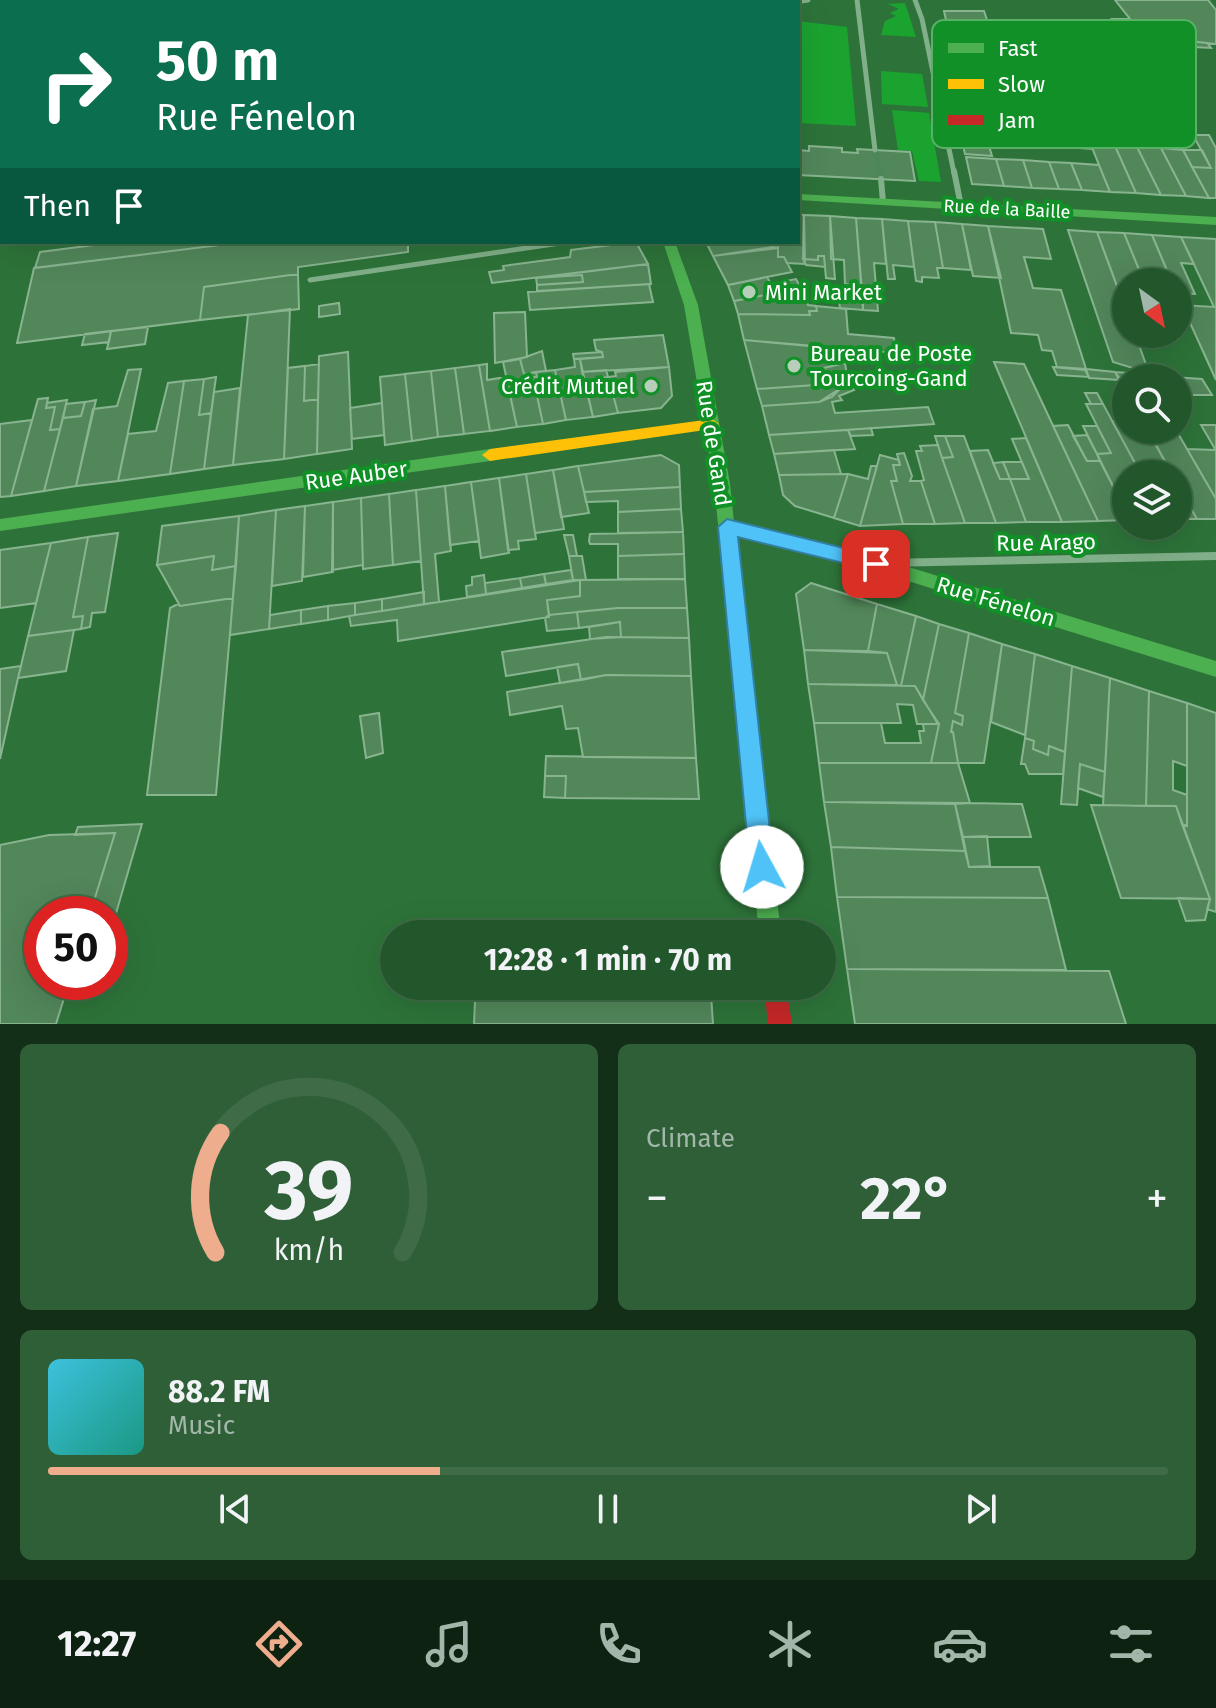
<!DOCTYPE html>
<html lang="en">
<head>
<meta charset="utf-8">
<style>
	body { margin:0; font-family:"Fira Sans",sans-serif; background:#2e5f37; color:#f1f3f6; height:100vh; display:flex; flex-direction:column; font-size:30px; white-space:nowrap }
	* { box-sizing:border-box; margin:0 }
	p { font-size:26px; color:#a2b7a9 }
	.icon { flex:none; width:44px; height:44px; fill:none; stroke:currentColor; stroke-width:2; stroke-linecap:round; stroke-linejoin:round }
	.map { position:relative; height:1024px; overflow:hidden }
	.sheet { display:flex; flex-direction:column; gap:20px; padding:20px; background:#132f18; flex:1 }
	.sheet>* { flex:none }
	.hud { position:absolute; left:0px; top:0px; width:800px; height:244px; box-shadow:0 8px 32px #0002,0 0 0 2px #3f6c47; background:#0b6e4f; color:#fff; overflow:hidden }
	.needle { width:52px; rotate:147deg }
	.tools { position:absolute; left:1112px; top:268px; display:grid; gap:16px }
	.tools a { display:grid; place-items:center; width:80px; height:80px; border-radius:50%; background:#22562b; box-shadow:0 8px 32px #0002,0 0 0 2px #3f6c47; font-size:40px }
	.speed { position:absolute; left:24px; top:896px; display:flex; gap:16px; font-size:40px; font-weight:700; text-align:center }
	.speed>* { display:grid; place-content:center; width:104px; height:104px; border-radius:50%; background:#22562b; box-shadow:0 8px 32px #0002,0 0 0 2px #3f6c47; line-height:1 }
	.speed .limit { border:12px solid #d22; background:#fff; color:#111 }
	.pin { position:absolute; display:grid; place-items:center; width:68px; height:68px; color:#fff; margin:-34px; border-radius:16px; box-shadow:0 4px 12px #0006 }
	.me { position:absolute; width:88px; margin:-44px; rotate:354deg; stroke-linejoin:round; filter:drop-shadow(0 0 6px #0008) }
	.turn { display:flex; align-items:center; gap:28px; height:168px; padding:0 24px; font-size:36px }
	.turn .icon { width:104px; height:104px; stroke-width:2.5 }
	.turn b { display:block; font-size:56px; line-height:68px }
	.then { display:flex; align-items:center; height:76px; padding:0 24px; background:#0003; gap:16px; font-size:30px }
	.big { font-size:60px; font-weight:700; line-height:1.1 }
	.sheet .tile { flex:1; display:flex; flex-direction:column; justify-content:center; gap:12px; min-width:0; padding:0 28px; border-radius:12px; background:#2e5f37 }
	.sheet .dial { align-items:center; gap:0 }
	.dial svg { height:208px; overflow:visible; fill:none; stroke:#3f6c47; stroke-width:7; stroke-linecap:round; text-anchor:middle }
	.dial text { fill:#f1f3f6; stroke:none }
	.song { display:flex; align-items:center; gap:24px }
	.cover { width:96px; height:96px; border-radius:12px; background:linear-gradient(135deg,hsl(190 70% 55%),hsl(170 70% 35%)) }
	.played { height:8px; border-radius:4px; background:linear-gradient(90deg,#eead8d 35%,#3f6c47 35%) }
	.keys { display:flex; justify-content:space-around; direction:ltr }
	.heat { display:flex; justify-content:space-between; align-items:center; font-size:44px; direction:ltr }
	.sheet .tiles { flex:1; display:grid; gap:20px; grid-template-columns:1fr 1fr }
	.tile:last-child { grid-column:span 2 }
	.trip { position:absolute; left:380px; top:920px; width:456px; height:80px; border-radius:40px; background:#22562b; box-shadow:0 8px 32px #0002,0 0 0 2px #3f6c47; font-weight:700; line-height:80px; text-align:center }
	.dock { display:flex; height:128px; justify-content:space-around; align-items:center; background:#0e2211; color:#a2b7a9 }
	.dock .icon { width:56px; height:56px }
	.dock .selected { color:#eead8d }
	.dock b { font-size:36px; color:#f1f3f6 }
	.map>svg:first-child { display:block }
	.green { fill:#1ba330 }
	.building { fill:#52875a; stroke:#89b490; stroke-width:2 }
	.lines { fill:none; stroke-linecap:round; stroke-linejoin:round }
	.street-tunnel-far1 { stroke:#4c8857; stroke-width:5; stroke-dasharray:5 2; stroke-linecap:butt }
	.street-tunnel { stroke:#4c8857; stroke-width:6; stroke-dasharray:6 3; stroke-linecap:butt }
	.lane { stroke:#81af89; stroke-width:5 }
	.street-far2 { stroke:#81af89; stroke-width:5 }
	.street-far1 { stroke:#81af89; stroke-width:6 }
	.street { stroke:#81af89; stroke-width:8 }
	.fast { fill:#4caf50; fill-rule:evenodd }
	.slow { fill:#ffc107; fill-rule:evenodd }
	.jam { fill:#c62828; fill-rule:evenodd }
	.route { fill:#4fc3f7; stroke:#337fa1; stroke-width:2 }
	.poi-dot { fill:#b6ceba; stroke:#109026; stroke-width:3 }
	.labels { text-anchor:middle; stroke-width:8; stroke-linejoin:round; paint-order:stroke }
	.far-street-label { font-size:18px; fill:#fff; stroke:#109026 }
	.poi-label { font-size:22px; fill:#fff; stroke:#109026; text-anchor:start }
	.street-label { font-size:22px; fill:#fff; stroke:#109026 }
	.key { fill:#109026; stroke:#58b167; stroke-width:2 }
	.key-label { font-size:22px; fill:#fff }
</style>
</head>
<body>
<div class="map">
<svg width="1216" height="1024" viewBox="0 0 1216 1024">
	<rect width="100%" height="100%" fill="#2d7339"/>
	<!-- green -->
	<path class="green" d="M905 3 916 37 881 35 885 21 896 16 890 13 899 9 888 4Z
		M798 21 847 27 856 126 798 123Z
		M881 71 922 74 928 107 882 104Z
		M892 110 929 113 941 182 919 181 912 151 898 150Z"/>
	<!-- building -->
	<path class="building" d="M0 0H156L2 2 0 146Z
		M1115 0H1208L1216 10V44L1123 34 1112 19H1130Z
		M944 11H984L988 23 946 20Z
		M1169 39 1207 43 1211 48 1174 46Z
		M1118 127H1127L1161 195 1136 193 1112 139H1124Z
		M1193 135H1209L1216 148V198H1209L1192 167 1211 168Z
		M1063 142 1090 144 1092 149 1065 147Z
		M963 145 989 146 992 156 965 154Z
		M1091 145 1115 146 1136 193 1110 192Z
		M0 146H2L0 223Z
		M809 146 842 148V152L858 153 857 149 910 152 915 181 798 175V150L809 151Z
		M1137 147 1161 148 1186 196 1161 195Z
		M1161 148 1183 150 1209 198 1186 196Z
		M1183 150H1202L1211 168 1192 167Z
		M966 157 996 159 1004 186 972 184Z
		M996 159 1023 160 1032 188 1004 186Z
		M1023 160 1049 162 1059 189 1032 188Z
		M1049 162 1071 163 1082 190 1059 189Z
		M1071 163 1099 165 1110 192 1082 190Z
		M798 214 804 215 805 264 787 263 784 257H778V242H798Z
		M804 215 830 216 835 279 826 278 824 256H818V260L803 259Z
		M830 216 856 218 862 291H853L852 285 845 284 844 260 831 259Z
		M856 218 882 219 886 264 874 263 878 311 863 310Z
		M882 219 908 221 914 267 893 265 895 279H888Z
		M908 221 935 222 943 268H937L939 278 922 277V282L916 281Z
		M935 222 962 224 971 270 943 268Z
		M962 224 988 226 1001 278 973 276Z
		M988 226 1043 229 1051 259 1024 257 1033 288 1061 290 1086 369 1057 367 1052 351 1042 350 1038 335 1011 333Z
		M1068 230 1097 232 1126 310V334H1135L1149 373 1113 362Z
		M1097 232 1124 233 1144 282H1126V292H1119Z
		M1124 233 1152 235 1168 273 1140 272Z
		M1152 235 1181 237 1194 264 1181 263 1195 294 1178 293V282H1172Z
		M1181 237 1216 239V380L1182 305 1214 307Z
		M118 242H244L35 268 40 252Z
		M244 242H421L408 244V252L298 267V274L204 287 200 320 17 343 34 268Z
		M636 242 648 264 492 283 489 272 504 270 503 266 570 257 571 250Z
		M706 242H778V248L713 256Z
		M773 247 778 248V257H784L792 272 728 285 713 256Z
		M818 256H824L825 267 806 265 803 259 818 260Z
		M648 264 651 284 537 291V285L583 282 582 275 536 278Z
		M298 274 299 309 200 320 204 287Z
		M582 275 583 282 537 285 536 278Z
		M767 277 771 284 796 279 801 288 734 301 728 285Z
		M649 284 653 302 530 310 528 292Z
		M801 288 808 305 816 306 817 311H809L810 315 738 314 734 301Z
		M839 301 863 303V310L840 308Z
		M339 303 340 314 319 317V306Z
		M816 306 846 309 848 334 894 338 896 353 744 340 738 314 810 315 809 311H817Z
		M290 309 284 459 233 465 248 315Z
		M525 312 527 357 495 363 494 313Z
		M148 327 145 344 107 349 111 331Z
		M111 331 109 342 82 345 85 334Z
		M663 335 669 367 582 372 580 359 603 357 602 352 596 350 594 340Z
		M744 340 843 349 845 363 824 368 829 384 757 389Z
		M542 351 546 371 524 374 520 359Z
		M348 352 352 449 317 454 319 356Z
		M602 352 603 357 574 359 573 354Z
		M520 359 524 374 536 372 537 377H533L543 424 517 427 503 362Z
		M574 359H580L593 417 566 420 555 370 575 367Z
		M994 362 1024 364 1098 521 1062 522Z
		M845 363 848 382 839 383 841 388 832 397 819 402 762 406 757 389 829 384 824 368Z
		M319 364 318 399 304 401 305 366Z
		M487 364V380L506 377 517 427 490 431 479 365Z
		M479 365 490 431 464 434 455 368Z
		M305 366 304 401 318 399 317 454 284 459 288 368Z
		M669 367 672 396 661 408 618 413 608 377 616 376 615 372Z
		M1053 367 1085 370 1089 377 1057 375Z
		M455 368 464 434 438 437 431 371Z
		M141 369 118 481 76 486 93 409 117 406 128 370Z
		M1086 369 1115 372 1121 380 1089 378Z
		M555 370 566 420 543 424 533 377H537L536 372Z
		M606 370 608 377 584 380 582 372Z
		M431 371 438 437 412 441 405 374Z
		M1115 372 1143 374 1146 378 1119 380Z
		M405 374 412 441 385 445 380 377Z
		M216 377 211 413 199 415 204 379Z
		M608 377 618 413 593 417 584 380Z
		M1172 377 1202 379 1212 395H1184L1178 386V378Z
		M204 379 199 415 211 413 204 469 170 474 184 381Z
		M184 381 170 474 118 481 128 434 156 431 168 383Z
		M848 382 854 390 839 396 842 400 832 402 835 413 928 407 934 424 769 435 762 406 819 402 841 388 839 383Z
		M240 388 233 465 204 469 214 392Z
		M1085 393H1097L1103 404H1091Z
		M48 398 46 408 55 407 50 430 60 429 44 491 11 496 38 399Z
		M67 400 60 429 50 430 55 407 46 408 47 403Z
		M96 400 76 486 44 491 63 418 81 416 85 402Z
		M85 402 81 416 63 418 66 404Z
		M382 403 384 435 352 439 350 408Z
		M1086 404H1103L1141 474H1126V512L1097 454 1111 453Z
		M32 420 11 496 0 497V424Z
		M1112 421H1125L1126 430 1137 439H1153L1172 474H1141Z
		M1068 425 1087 461H1100L1126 512V520L1098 521 1053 426Z
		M1201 425H1216V450L1215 449Z
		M1083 426H1097L1111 453 1097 454Z
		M871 428 873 435 851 436 848 430Z
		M848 430 855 449 774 454 769 435Z
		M1147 430H1176L1216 499V519H1197L1178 485V474H1172Z
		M1087 435 1097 454 1100 461H1087L1073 436Z
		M935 436H945L953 457 942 458Z
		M945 436H964L996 523H965L942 458 953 457Z
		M1026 438 1062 522H1026L1010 479H1029L1012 439Z
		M938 445 942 458 965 523 935 524 921 481 924 480 916 451H922L920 446Z
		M1187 449 1216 450V499Z
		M834 450 841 474 779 475 774 454Z
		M988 450 1000 479H1010L1026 522 996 523 970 451Z
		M904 453 912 476 910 481H921L935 524H903L891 481H897L893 465H900L897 454Z
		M661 455 679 465 680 487 584 492 578 466Z
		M880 455 899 460 900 465H893L897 481H891L903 524 860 526Z
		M1003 462 1010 479H1000L993 463Z
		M1003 462H1022L1029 479H1010Z
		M578 466 589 513 561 517 553 470Z
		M871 466H877L860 526 834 518 848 474 868 479Z
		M553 470 564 529 535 533 526 474Z
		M526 474 536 539 518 541 519 549 508 550 499 478Z
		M848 474 834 518 795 506 783 495 779 475Z
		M499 478 509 553 481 558 471 482Z
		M471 482 479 541 450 545 445 486Z
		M1178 485 1197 519H1178Z
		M445 486 451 551 435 554 439 602 424 604 416 490Z
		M680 487 681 509 618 512V501L586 502 584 492Z
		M416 490 421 561 393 565 389 494Z
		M389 494 393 565 363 569 361 498Z
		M361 498 363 565 332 570 333 502Z
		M333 502V572L303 577 305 506Z
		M305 506 302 581 272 586 276 510Z
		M681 509 683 532 618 533V512Z
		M276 510 269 629 230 635 239 516Z
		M239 516 236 566 212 570 214 556 157 565 162 526Z
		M683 532 684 554 618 556V544H590L589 541 590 534Z
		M118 533 105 612 92 613 90 627 81 629 83 616 73 617 88 537Z
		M564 535H573L577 556H569Z
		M88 537 73 617 83 616 81 629 28 636 51 543Z
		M51 543 36 603 0 608V550Z
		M684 554 685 579H618V556Z
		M214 556 212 570 236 566 233 598 180 606 157 565Z
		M569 556H582L586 580H573Z
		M571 570 573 580 546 584 544 574Z
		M544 574 546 584 522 588 520 578Z
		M484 575 486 594 467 597 466 586 472 585V577Z
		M520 578 522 588 486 594 485 583Z
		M685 579 687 608H618L549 615 547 600 580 596V580Z
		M580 580V596L547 600 549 617 398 641 397 620 351 626 349 616Z
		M811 583 877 604 868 651 804 650 796 594Z
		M424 592V604L382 611V599Z
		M233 598 216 795H147L170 608 178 604 180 606Z
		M382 599V611L355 615V603Z
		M355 603V615L328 620V606Z
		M877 604 916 616 901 686 897 685 887 653 868 651Z
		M328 606V620L301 624V610Z
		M618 608H687L689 638 621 637 620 622 579 628 577 612Z
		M301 610V624L269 629 270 615Z
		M577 612 579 628 547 631 545 618 549 615Z
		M916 616 939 624 923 700 915 686H901Z
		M620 622 621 637 590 639 589 627Z
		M939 624 969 633 955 713 963 716 962 725 953 721 951 732H953L958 763H931L939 724 923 700Z
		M74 630 66 671 18 678 28 636Z
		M969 633 1002 644 984 763H958L953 732H951L953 721 962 725 963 716 955 713Z
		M606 637 689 638 691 676 606 675 581 680 578 664 506 676 502 652Z
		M1002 644 1035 654 1025 735 991 722Z
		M804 650 887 653 897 685 808 684Z
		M1035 654 1072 666 1065 752 1049 746 1048 755 1033 749 1034 741 1025 738Z
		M578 664 581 680 560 683 557 667Z
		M21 666 18 678 0 759V669Z
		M1072 666 1110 678 1105 772 1080 764 1077 805 1061 804Z
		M606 675 691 676 696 758 583 757 578 728 566 729 562 706 510 715 507 692Z
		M1110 678 1149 691 1146 806 1103 805Z
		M808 684 915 686 938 724H917L913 705 897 704 901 723H814Z
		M1149 691 1187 703V766L1173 761V790L1187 795V826L1182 824 1176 806H1146Z
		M1187 703 1216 713V912L1207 909 1210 899 1182 824 1187 826Z
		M379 713 383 753 366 758 360 716Z
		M814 723H881L885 743H921L919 731H924L923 724H939L931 763H819Z
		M1025 738 1034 741 1033 749 1048 755 1049 746 1065 752 1063 774H1029L1025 764H1021Z
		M546 756 696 758 699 799 565 798 566 776H545Z
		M819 763H958L970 803 824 802Z
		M1080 764 1105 772 1103 797 1078 788Z
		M545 776H566L565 798 544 797Z
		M824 802 955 804 965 851 831 847Z
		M970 803 1022 804 1031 837H963L955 804Z
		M1091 805 1176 806 1210 899 1121 898Z
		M142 824 110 934V914H90L115 833 75 835 78 827Z
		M115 833 90 914H42V982H69L56 1024H0V845L49 835Z
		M987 836 990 866 969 867 963 837Z
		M831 847 965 851 969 867H1039L1048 898 837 897Z
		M837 897 1048 898 1066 970 847 969Z
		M1178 898 1210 899 1205 920 1186 921Z
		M847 969 1109 971 1126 1024H855Z
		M711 994 713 1024H474L475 1001Z"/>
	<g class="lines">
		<!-- street-tunnel-far1 -->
		<path class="street-tunnel-far1" d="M875 150 880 173"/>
		<!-- street-tunnel -->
		<path class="street-tunnel" d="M879 171 881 179"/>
		<!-- lane -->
		<path class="lane" d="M310 280 567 242"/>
		<!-- street-far2 -->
		<path class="street-far2" d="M857 0 875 150
			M915 0 922 19 954 173
			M794 2 808 0"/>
		<!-- street-far1 -->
		<path class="street-far1" d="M954 171 961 206
			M881 179 883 202"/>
		<!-- street -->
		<path class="street" d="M885 563 1216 556"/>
		<!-- fast -->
		<path class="fast" d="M399 0H410L411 2H400Z
			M798 194 1216 217V225L798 200Z
			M663 242H675L698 305 730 484 734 522 876 557 1216 661V677L876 571 736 536 781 934H759L714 484 684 305Z
			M490 449 498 455 490 461 0 531V519Z"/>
		<!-- slow -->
		<path class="slow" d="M712 419 719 424 712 429 490 461 482 455 490 449Z"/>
		<!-- jam -->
		<path class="jam" d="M764 986H786L792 1024H768Z"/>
	</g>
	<!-- route -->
	<path class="route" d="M727 519 876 556 883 558 886 564 883 569 876 571 738 537 774 867 771 875 762 879 754 875 750 867 718 527Z"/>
	<!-- markers -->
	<g class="poi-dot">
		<circle cx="749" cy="292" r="8"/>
		<circle cx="794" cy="366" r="8"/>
		<circle cx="651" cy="386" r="8"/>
	</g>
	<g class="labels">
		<!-- far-street labels -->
		<g class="far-street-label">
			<text transform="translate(1007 209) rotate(3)" y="6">Rue de la Baille</text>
		</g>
		<!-- poi labels -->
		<g class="poi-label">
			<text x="765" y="300">Mini Market</text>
			<text x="810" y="361">Bureau de Poste<tspan x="810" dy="25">Tourcoing-Gand</tspan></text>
			<text x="635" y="394" text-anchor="end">Crédit Mutuel</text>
		</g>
		<!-- street labels -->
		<g class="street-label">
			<text transform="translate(714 443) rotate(81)" y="8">Rue de Gand</text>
			<text transform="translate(356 475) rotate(-8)" y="8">Rue Auber</text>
			<text transform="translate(1046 542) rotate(-1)" y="8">Rue Arago</text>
			<text transform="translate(996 601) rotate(17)" y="8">Rue Fénelon</text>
		</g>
	</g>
	<!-- legend -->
	<rect x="932" y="20" width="264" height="128" rx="12" class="key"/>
	<rect x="948" y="43" width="36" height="10" fill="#4caf50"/>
	<rect x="948" y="79" width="36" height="10" fill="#ffc107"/>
	<rect x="948" y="115" width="36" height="10" fill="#c62828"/>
	<g class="key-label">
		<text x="998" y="56">Fast</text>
		<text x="998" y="92">Slow</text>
		<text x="998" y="128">Jam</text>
	</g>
</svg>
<div class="tools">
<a><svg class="needle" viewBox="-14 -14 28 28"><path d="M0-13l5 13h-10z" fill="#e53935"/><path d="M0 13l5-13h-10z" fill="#a2b7a9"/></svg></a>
<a><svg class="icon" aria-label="search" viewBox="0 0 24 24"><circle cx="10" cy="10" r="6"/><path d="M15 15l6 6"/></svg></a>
<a><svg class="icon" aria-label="layers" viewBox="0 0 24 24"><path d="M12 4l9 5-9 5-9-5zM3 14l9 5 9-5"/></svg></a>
</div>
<div class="speed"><div class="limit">50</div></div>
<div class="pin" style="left:876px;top:564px;background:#d93025"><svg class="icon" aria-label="arrive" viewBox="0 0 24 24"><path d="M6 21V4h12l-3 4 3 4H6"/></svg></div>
<svg class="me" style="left:762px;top:867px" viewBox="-20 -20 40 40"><circle r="19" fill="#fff"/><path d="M0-13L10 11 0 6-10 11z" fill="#4fc3f7"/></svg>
<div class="trip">12:28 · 1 min · 70 m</div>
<div class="hud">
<div class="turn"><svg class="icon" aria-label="right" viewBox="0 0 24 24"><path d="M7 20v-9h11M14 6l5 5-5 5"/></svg><div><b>50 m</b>Rue Fénelon</div></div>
<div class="then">Then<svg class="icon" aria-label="arrive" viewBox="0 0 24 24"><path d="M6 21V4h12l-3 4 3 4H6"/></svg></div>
</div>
</div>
<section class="sheet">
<div class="tiles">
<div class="tile dial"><svg viewBox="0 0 100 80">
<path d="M14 69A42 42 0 1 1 86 69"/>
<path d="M14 69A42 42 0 0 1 16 23" stroke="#eead8d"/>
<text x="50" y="56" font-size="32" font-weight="700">39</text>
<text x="50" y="72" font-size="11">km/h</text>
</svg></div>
<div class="tile"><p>Climate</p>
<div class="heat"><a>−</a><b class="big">22°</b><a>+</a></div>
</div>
<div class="tile">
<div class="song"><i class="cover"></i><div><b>88.2 FM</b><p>Music</p></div></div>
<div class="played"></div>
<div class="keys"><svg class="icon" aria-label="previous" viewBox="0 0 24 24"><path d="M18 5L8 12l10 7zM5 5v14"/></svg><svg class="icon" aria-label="pause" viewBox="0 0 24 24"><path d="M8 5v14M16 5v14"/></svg><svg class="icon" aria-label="next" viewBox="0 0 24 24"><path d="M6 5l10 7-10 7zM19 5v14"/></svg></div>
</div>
</div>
</section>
<nav class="dock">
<b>12:27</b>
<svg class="icon selected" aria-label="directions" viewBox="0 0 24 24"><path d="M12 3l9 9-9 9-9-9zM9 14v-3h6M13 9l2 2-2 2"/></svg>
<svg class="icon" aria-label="music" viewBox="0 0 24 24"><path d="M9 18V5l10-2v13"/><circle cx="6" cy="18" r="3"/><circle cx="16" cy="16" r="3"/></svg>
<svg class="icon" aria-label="phone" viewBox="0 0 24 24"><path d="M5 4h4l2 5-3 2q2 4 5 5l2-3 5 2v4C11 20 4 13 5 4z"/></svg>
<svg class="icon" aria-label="climate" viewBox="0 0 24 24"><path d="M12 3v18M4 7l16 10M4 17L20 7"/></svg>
<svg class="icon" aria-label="car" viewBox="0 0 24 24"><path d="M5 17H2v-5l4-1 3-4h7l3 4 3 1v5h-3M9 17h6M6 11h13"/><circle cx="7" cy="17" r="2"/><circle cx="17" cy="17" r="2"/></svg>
<svg class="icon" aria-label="filters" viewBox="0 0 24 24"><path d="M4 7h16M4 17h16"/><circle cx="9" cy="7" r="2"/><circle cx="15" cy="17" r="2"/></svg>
</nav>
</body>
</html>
